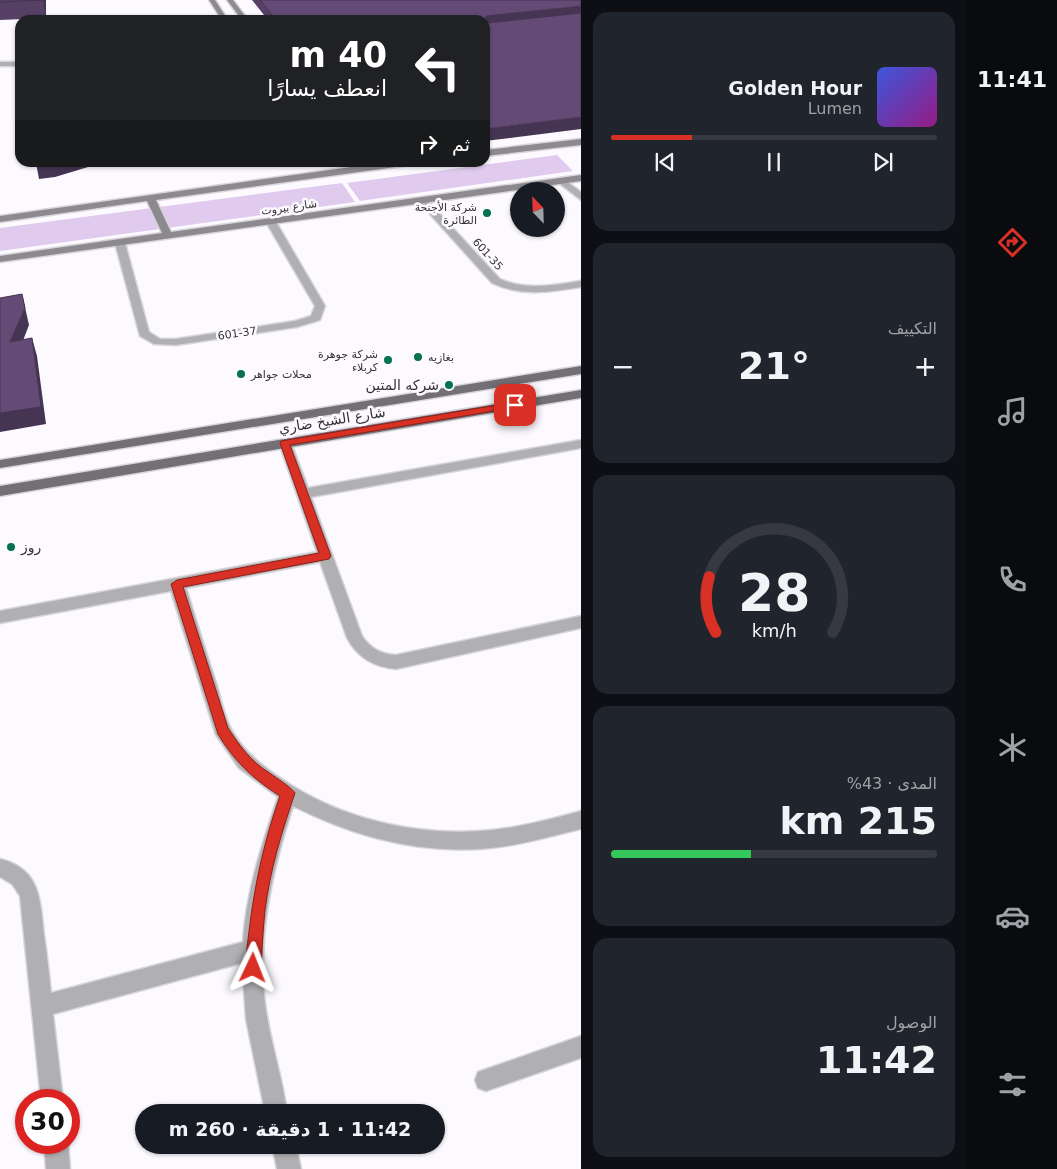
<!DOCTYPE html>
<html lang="ar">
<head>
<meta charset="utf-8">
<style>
	body { margin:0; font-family:"DejaVu Sans","Noto Sans Arabic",sans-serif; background:#20242c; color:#f1f3f6; direction:rtl; height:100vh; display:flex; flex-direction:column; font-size:19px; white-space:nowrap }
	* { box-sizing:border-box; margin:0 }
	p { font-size:16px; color:#9ea1a6 }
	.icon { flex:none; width:28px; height:28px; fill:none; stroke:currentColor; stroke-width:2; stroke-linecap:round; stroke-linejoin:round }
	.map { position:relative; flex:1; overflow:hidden; direction:ltr }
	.side { display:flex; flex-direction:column; gap:12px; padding:12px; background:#0d0f14; width:386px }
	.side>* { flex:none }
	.banner { position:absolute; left:15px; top:15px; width:475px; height:152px; border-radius:15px; box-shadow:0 1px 4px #0004; direction:rtl; background:#202124; color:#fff; overflow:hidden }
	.needle { width:32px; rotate:337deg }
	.fabs { position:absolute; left:510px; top:182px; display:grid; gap:10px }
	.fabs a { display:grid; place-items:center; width:55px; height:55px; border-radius:50%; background:#171b24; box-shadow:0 1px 4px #0004; font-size:25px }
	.speed { position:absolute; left:15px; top:1089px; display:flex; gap:10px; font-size:25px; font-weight:700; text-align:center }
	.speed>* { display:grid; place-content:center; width:65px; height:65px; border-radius:50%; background:#171b24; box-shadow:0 1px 4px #0004; line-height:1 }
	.speed .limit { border:8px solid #d22; background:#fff; color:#111 }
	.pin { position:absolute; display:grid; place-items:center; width:42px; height:42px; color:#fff; margin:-21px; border-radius:10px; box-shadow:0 2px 8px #0006 }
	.me { position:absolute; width:55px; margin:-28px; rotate:2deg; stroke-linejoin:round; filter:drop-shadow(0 0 4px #0008) }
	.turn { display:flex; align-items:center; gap:18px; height:105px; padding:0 20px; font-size:22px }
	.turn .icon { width:65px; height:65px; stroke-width:2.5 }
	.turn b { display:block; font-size:35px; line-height:42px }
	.then { display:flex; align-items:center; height:48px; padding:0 20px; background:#0003; gap:10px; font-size:19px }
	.big { font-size:38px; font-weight:800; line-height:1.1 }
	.side .card { flex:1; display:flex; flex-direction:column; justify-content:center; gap:8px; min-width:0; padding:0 18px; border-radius:15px; background:#20242c }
	.side .dial { align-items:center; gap:0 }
	.dial svg { height:130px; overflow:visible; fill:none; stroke:#363941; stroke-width:7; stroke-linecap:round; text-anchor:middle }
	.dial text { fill:#f1f3f6; stroke:none }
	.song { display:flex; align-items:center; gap:15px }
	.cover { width:60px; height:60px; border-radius:8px; background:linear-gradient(135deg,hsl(230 70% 55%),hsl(310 70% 35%)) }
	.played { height:5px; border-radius:2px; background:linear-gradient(90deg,#d93025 25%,#363941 25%) }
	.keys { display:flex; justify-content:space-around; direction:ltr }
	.heat { display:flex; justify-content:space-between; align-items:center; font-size:28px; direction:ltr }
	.charge { height:8px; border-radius:4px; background:linear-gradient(90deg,#34c759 43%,#363941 0) }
	.trip { position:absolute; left:135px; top:1104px; width:310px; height:50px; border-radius:25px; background:#171b24; box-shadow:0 1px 4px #0004; font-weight:800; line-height:50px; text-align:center; direction:rtl }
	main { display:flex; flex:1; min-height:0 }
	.menu { display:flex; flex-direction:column; width:90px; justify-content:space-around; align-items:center; background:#090b0e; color:#9ea1a6 }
	.menu .icon { width:35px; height:35px }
	.menu .active { color:#d93025 }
	.menu b { font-size:22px; color:#f1f3f6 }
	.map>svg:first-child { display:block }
	.green { fill:#e0cbef }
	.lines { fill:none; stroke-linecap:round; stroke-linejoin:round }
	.street-casing { stroke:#d8d6db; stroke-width:3 }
	.secondary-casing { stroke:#d8d6db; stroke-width:3 }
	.primary-casing { stroke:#d8d6db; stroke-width:3 }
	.street { fill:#b0afb2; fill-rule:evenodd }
	.secondary { fill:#8c8a8f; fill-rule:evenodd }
	.primary { fill:#737075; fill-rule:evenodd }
	.wall { fill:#564065 }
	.shaded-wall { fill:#463453 }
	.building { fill:#644b76; stroke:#463453 }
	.route { fill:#d93025; stroke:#8d1f18 }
	.poi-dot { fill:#05734c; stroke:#fcfaff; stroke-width:2 }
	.labels { text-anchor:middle; stroke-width:5; stroke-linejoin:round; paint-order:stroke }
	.far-street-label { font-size:11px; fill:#343235; stroke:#fcfaff }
	.far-poi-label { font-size:11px; fill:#343235; stroke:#fcfaff; text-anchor:end }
	.poi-label { font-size:14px; fill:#343235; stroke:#fcfaff; text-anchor:end }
	.street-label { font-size:14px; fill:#343235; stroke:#fcfaff }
</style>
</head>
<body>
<main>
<nav class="menu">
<b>11:41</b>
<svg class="icon active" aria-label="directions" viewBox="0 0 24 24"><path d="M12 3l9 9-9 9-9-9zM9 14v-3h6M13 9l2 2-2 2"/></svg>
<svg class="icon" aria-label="music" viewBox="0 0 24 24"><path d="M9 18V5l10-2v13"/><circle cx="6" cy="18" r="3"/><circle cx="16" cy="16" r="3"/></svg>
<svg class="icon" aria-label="phone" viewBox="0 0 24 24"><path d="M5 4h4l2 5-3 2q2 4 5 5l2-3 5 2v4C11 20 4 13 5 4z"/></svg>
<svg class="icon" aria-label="climate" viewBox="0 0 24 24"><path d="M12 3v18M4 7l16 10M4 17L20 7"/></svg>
<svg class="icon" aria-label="car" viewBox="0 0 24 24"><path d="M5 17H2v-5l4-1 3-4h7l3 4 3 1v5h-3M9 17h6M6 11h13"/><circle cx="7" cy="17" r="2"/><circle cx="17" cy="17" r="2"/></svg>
<svg class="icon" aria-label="filters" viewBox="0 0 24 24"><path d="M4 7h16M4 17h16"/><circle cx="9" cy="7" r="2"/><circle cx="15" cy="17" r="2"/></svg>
</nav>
<section class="side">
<div class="card">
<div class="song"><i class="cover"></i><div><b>Golden Hour</b><p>Lumen</p></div></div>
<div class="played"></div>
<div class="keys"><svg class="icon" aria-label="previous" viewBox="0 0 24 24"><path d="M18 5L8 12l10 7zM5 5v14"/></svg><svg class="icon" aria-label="pause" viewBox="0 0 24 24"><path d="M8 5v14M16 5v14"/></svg><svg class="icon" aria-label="next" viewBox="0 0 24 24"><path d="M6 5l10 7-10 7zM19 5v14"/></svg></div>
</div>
<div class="card"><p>التكييف</p>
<div class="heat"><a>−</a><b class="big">21°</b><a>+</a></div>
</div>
<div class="card dial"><svg viewBox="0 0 100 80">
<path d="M14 69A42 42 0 1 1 86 69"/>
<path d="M14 69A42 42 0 0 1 10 35" stroke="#d93025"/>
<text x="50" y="56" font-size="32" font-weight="700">28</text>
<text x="50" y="72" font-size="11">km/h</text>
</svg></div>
<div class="card"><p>المدى · 43%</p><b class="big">215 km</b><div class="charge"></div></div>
<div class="card"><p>الوصول</p><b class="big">11:42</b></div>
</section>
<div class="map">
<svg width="581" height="1169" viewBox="0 0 581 1169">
	<rect width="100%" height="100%" fill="#fcfaff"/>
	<!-- green -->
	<path class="green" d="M557 155 573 171 360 201 347 183Z
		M342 183 355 202 0 251V228Z"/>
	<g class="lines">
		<defs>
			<path id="street" d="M0 62H20V66H0Z
				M562 178 581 192V200L559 183 557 181Z
				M423 198 426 199 500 279C527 291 553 285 581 281V287C549 292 522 297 492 283L420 203 418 201Z
				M271 219 276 222 325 306 320 320 297 327 176 345 154 344 140 336 115 243 120 240 125 243 149 332 160 339H176L295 321 311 316 315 306 266 222Z
				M285 439 291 443 308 488 581 440V448L311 497 362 636C371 649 381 654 396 655L581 616V628L396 669C374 667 358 658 347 638L320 562 186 588C196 620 206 653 217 686 221 700 224 716 231 729 245 755 270 772 294 787 352 822 424 837 492 830 522 827 551 819 581 811V829C551 836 522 845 491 848 422 855 354 837 293 806 272 870 257 937 265 1004 270 1041 282 1076 287 1112H265L246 1019 242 963 53 1014 63 1100H41L20 896 12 884 0 877V859C41 869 40 900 44 935 47 954 49 974 51 993L243 942C246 893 262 844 278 797L239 768 216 735 171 591 0 623V611L317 552 279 443Z
				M581 1036V1058L486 1091 478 1088 475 1080 478 1072Z
				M44 1142H68L70 1169H46Z
				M272 1145H296L301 1169H277Z"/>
			<path id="secondary" d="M209 0H215L228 20H222Z
				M227 0H233L248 20H242Z
				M581 139V145L485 156V150Z
				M387 162H414L410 165 156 200 171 232 581 175V181L0 262V256L162 233 147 201 0 222V216Z"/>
			<path id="primary" d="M581 366V374L0 468V460Z
				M581 390V398L0 496V486Z"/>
		</defs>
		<!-- street casing -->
		<use href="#street" class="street-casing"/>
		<!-- secondary casing -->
		<use href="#secondary" class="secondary-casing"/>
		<!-- primary casing -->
		<use href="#primary" class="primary-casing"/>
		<!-- street -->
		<use href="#street" class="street"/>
		<!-- secondary -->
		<use href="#secondary" class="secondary"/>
		<!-- primary -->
		<use href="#primary" class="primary"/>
	</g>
	<!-- wall -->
	<path class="wall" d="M0 0H46V18L0 20Z
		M252 0H581L485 20H268Z"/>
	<!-- shaded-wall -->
	<path class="shaded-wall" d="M43 0H46V18Z
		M581 6V16L485 26V20L486 16Z
		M581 117V129L485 141V129Z
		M39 162H98V164L55 177 39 179 36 163Z
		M22 294 29 325 16 359 10 342Z
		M32 338 37 356 46 424 0 432V413Z"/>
	<!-- building -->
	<path class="building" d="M0 0H43L0 2Z
		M260 0H581V6L486 16 485 20H276Z
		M581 13V117L485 129V22L487 23Z
		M22 294 25 308 10 342 32 338 41 407 0 413V298Z"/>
	<!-- route -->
	<path class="route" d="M515 402 518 403V407L290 445 331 556 329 559 183 587 228 728C236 740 244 752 255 762 263 770 291 786 295 793 282 831 270 870 265 910 263 929 262 949 261 968L259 974 253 976 248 974 245 968C251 905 259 856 280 796 253 779 234 761 218 734L171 584 177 580 319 553 280 443 281 441Z"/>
	<!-- markers -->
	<g class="poi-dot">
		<circle cx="487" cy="213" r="5"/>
		<circle cx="418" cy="357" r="5"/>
		<circle cx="388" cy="360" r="5"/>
		<circle cx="241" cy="374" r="5"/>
		<circle cx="449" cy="385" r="5"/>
		<circle cx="11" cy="547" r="5"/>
	</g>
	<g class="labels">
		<!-- far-street labels -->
		<g class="far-street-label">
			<text transform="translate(289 207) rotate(-8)" y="4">شارع بيروت</text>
			<text transform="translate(488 254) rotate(48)" y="4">601-35</text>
			<text transform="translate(237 333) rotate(-8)" y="4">601-37</text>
		</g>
		<!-- far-poi labels -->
		<g class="far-poi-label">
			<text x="477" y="211">شركة الأجنحة<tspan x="477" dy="13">الطائرة</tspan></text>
			<text x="378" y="358">شركة جوهرة<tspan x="378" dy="13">كربلاء</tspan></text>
			<text x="428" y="361" text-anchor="start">بغازيه</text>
			<text x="251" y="378" text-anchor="start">محلات جواهر</text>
		</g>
		<!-- poi labels -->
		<g class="poi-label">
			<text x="439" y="390">شركه المتين</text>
			<text x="21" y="552" text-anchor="start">روز</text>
		</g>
		<!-- street labels -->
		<g class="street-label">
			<text transform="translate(332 420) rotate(-9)" y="5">شارع الشيخ ضاري</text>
		</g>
	</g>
</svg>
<div class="fabs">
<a><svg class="needle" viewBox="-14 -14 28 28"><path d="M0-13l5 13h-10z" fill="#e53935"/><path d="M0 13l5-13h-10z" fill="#9ea1a6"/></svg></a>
</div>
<div class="speed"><div class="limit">30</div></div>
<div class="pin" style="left:515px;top:405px;background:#d93025"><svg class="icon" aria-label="arrive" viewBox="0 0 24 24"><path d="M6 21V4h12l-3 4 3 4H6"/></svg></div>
<svg class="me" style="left:253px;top:968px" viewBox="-20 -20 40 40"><path d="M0-17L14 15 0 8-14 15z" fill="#d93025" stroke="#fff" stroke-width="4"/></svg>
<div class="trip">11:42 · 1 دقيقة · 260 m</div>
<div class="banner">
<div class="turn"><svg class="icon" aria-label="left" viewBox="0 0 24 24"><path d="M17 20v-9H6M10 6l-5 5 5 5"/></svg><div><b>40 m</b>انعطف يسارًا</div></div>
<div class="then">ثم<svg class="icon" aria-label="right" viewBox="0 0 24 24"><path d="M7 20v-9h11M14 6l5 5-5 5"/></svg></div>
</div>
</div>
</main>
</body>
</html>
